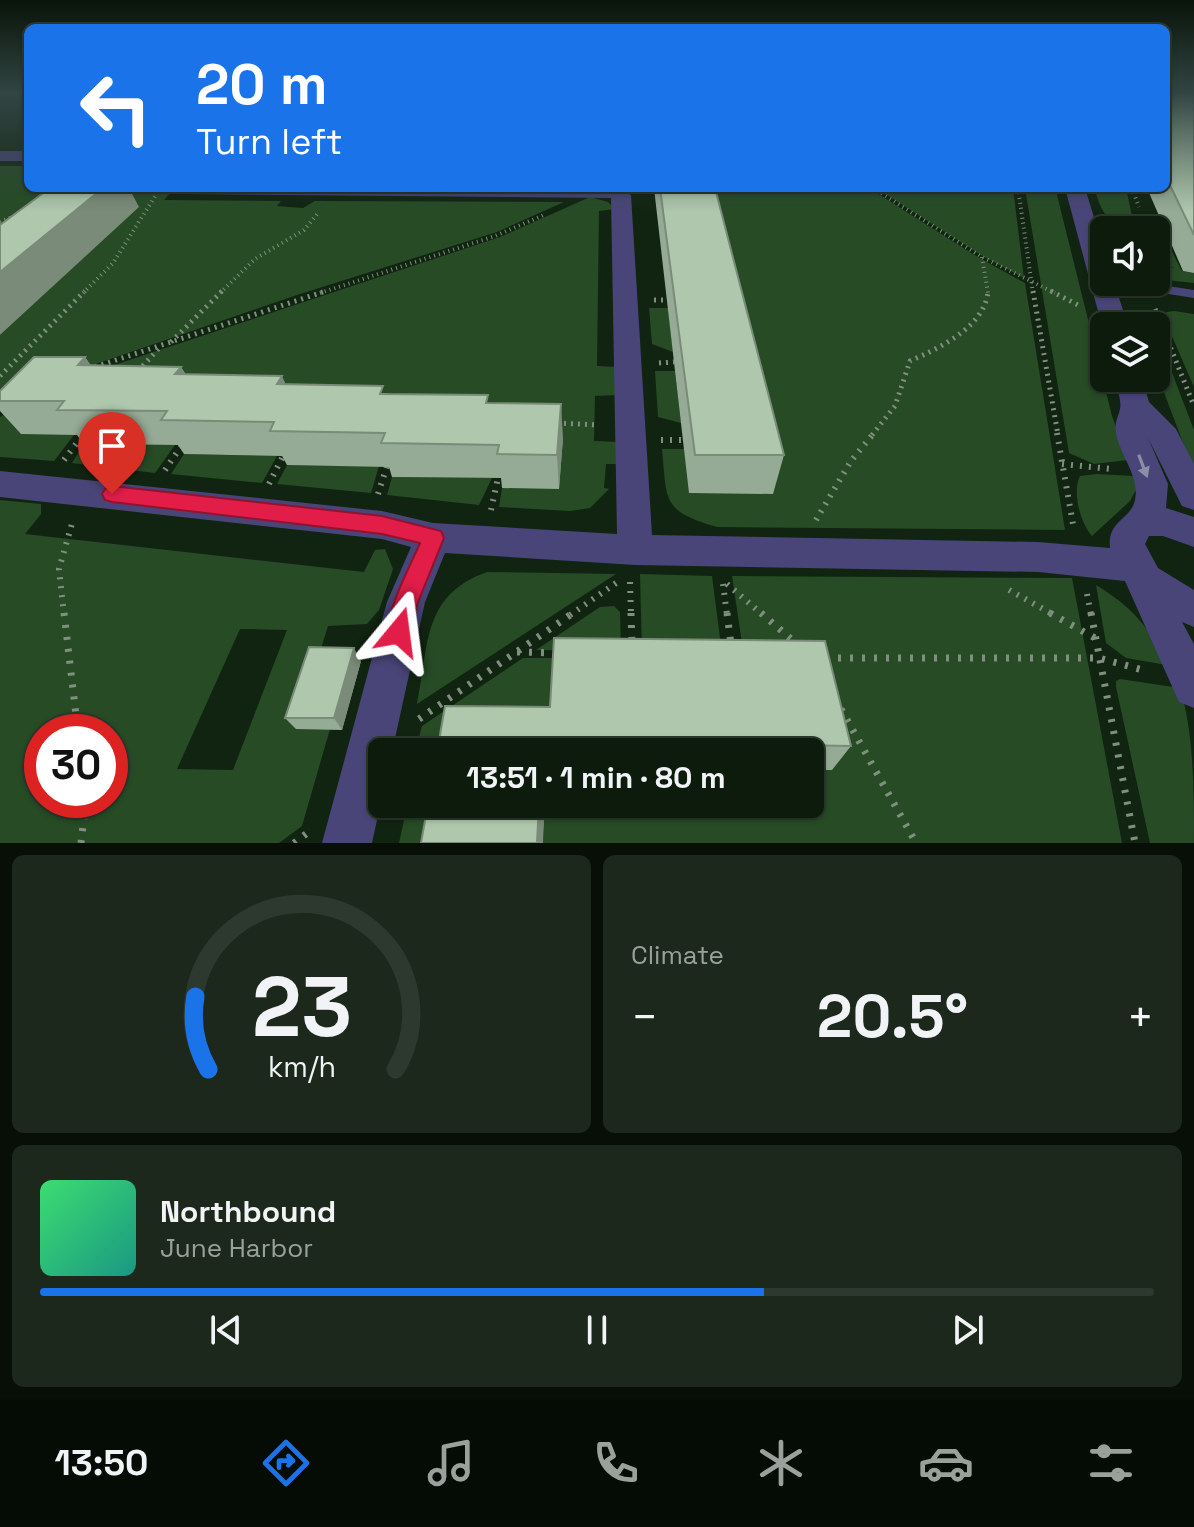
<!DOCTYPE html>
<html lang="en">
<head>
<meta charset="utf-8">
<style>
	body { margin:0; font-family:"Space Grotesk",sans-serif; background:#1b281b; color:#f1f3f6; height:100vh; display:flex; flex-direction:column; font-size:30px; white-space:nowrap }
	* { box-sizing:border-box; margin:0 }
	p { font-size:26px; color:#9aa19d }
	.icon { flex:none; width:44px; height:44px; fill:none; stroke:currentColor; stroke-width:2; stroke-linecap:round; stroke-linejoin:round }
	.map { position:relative; height:843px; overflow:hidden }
	.details { display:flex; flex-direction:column; gap:12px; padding:12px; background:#070f07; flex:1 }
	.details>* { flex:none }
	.guide { position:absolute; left:24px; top:24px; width:1146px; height:168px; border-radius:12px; box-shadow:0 2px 6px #0004,0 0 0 2px #2d392e; background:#1a73e8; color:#fff; overflow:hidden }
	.buttons { position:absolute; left:1090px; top:216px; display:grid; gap:16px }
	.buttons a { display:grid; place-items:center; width:80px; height:80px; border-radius:12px; background:#0d1b0d; box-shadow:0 2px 6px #0004,0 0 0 2px #2d392e; font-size:40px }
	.speed { position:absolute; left:24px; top:714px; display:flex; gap:16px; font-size:40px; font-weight:700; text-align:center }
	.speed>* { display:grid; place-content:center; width:104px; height:104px; border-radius:50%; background:#0d1b0d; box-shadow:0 2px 6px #0004,0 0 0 2px #2d392e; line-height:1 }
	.speed .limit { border:12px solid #d22; background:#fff; color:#111 }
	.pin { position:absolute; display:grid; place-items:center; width:68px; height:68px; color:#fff; margin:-82px -34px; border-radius:50% 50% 50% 0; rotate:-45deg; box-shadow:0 0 8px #0007 }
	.pin .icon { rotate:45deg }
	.me { position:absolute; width:88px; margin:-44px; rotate:16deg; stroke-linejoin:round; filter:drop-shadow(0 0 6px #0008) }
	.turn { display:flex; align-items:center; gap:28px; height:168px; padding:0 40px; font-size:36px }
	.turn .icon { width:104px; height:104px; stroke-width:2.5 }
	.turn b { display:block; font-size:56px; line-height:68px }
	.big { font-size:60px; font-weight:700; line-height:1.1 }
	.details .card { flex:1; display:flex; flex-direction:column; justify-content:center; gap:12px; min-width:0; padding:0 28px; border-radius:12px; background:#1b281b }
	.details .dial { align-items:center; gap:0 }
	.dial svg { height:208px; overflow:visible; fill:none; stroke:#2d392e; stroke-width:7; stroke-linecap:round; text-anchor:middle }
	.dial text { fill:#f1f3f6; stroke:none }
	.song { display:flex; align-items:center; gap:24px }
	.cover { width:96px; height:96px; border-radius:12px; background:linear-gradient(135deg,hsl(140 70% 55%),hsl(170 70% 35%)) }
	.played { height:8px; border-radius:4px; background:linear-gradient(90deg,#1a73e8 65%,#2d392e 65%) }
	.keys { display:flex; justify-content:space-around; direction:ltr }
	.heat { display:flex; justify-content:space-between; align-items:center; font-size:44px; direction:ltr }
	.details .tiles { flex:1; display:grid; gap:12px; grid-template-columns:1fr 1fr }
	.card:last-child { grid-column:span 2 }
	.trip { position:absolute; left:368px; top:738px; width:456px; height:80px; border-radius:12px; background:#0d1b0d; box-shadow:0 2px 6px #0004,0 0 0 2px #2d392e; font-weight:700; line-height:80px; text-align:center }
	.dock { display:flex; height:128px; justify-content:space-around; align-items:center; background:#050b05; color:#9aa19d }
	.dock .icon { width:56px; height:56px }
	.dock .active { color:#1a73e8 }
	.dock b { font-size:36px; color:#f1f3f6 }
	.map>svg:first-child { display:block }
	.green { fill:#264b25; fill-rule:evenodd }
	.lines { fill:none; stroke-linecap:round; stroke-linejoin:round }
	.path-far3 { stroke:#808f7f; stroke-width:4; stroke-dasharray:1 4; stroke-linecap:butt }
	.path-far2 { stroke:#808f7f; stroke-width:5; stroke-dasharray:2 5; stroke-linecap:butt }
	.path-far1 { stroke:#808f7f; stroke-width:6; stroke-dasharray:2 7; stroke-linecap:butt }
	.path { stroke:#808f7f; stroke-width:7; stroke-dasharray:3 9; stroke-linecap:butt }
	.lane { fill:#494578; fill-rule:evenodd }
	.street { fill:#494578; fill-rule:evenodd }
	.wall { fill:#96ab95 }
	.shaded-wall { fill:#7a8b79 }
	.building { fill:#afc7ad; stroke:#7a8b79; stroke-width:2 }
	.oneway { fill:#8b8ea5 }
	.route { fill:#e11d48; stroke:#92132f; stroke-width:2 }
</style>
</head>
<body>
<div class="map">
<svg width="1194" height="843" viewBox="0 0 1194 843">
	<rect width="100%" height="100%" fill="#112411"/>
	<!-- green -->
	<path class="green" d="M0 166H28V188H71L0 232Z
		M158 188 156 192H171L164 200 281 201 277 206 303 208 315 201 564 202 497 232 297 295 55 378 0 407V335L138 207 122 191Z
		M702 188H869L976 256 1025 283 1065 530 717 527C662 511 667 502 662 449H684L690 493Z
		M876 188H1013L1024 278 986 258Z
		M1025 188 1056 191 1112 416 1128 460 1094 464 1069 453Z
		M1094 188H1126L1135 230C1107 227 1102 212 1094 188Z
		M590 197 608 202 615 209 599 211 597 366 617 367 618 395 595 396 594 441 620 442V464H606L604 488 609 489 590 508 570 511 499 507 502 488H559L563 438 74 435 54 461 0 457V417L43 393 90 373 500 237Z
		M1163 250H1171L1182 271 1194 273V283L1156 279V256L1164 268H1173Z
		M649 308H668L673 352 652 344Z
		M1174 311 1194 314V387L1164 318 1167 312Z
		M1156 331 1194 430V472L1156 371Z
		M655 371H675L681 423 658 417Z
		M84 444 175 445 155 473 72 463Z
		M184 454 277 456 262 483 171 474Z
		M287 465 379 466 371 493 277 484Z
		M1097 474 1134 476 1137 488 1130 501 1092 536C1080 523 1072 491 1080 476Z
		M392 477 492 478 479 505 387 495Z
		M0 500 41 504V514L25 534 364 572 375 550 385 549 393 569 379 610 367 624 328 626 296 729H330L302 826 279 843H0ZM240 629 287 630 233 770 177 769ZM42 732H110V800H42Z
		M487 572 616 574 417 704C429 645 422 595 487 572Z
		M640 574 712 576 722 653 642 652Z
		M732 576 1072 578 1122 843H543L545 804H810V770H831L746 670Z
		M1096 585C1132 607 1149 626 1167 665L1126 658 1106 643Z
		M614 606 620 612 621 651 536 650 600 607Z
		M523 658H622L552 752H415L422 726Z
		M1120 679 1180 688C1194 733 1194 792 1194 843H1150L1116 687V681Z
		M406 811H443L439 843H399Z"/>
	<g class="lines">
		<!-- path-far3 -->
		<path class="path-far3" d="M873 188 982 257 1055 293
			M1018 188 1033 293
			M1132 188 1139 207
			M0 222 14 216
			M982 257 988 293
			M83 293 113 263 159 190
			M220 293 255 259 304 230 319 212
			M320 293 495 236 544 215"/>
		<!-- path-far2 -->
		<path class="path-far2" d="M1033 291 1058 435
			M1051 291 1080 306
			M654 300H666
			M1155 309 1194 406
			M171 342 222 291
			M659 363 674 362
			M95 367 326 291
			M138 371 161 346
			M0 376 85 291
			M557 423 599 425
			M872 435 895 406 910 361C939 348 985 327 988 291"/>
		<!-- path-far1 -->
		<path class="path-far1" d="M1057 433 1074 530
			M661 440H683
			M64 460 82 436
			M1062 464 1111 469
			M165 470 182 445
			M269 484 283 456
			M378 494 387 466
			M491 510 498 478
			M816 520 851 461 874 433
			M630 582 631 615
			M723 584 727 615
			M727 584 763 615
			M1009 590 1054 615
			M1087 594 1091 615
			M64 615 59 569 73 520
			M570 615 619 581"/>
		<!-- path -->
		<path class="path" d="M64 613 78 732
			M631 613 632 644
			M727 613 731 645
			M761 613 798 645
			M1050 613 1095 638
			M1091 613 1135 843
			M517 652 560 653
			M826 658H1099L1146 671
			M841 709 916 843
			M419 719 573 613
			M81 843 86 800
			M294 843 306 834"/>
		<!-- lane -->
		<path class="lane" d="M1112 282H1142L1194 290V298L1118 286Z"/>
		<!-- street -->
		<path class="street" d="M0 151H28V161H0Z
			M177 188H620L631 195 652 535 1038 542 1110 548C1107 520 1131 520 1135 500 1140 476 1120 456 1116 433 1114 423 1118 418 1120 409 1122 400 1116 387 1114 378H1142L1149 402 1176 429 1194 464V510L1182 506 1148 438 1168 484 1166 508 1194 517V547L1163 536H1149L1145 544 1158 568 1194 590V627L1182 622 1194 644V708L1179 702 1125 581 1038 572 635 565 445 553 425 602 392 752H382V797L372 843H322L387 602 411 547 382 539 0 497V471L382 511 433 523 617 534 611 198 187 194Z
			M1065 188H1085L1104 250V282H1114L1128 326H1104V329L1102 326Z"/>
	</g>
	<!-- wall -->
	<path class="wall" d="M1166 94H1194V273L1183 271 1147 188H1166Z
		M654 188H715L784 455 773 494 689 493Z
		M85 357 91 366 181 367 186 375 490 403 563 438 559 489 502 488 501 478 392 477 389 467 287 465 282 456 184 454 178 445 84 444 77 435 21 434 0 411V391Z
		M361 661 342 730 296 729 285 718Z
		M445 706 851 746 832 770H810V752H437Z"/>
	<!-- shaded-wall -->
	<path class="shaded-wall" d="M103 188H129L139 207 0 335V272Z
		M85 357 109 391 78 365Z
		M181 367 201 400 175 374Z
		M282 376 297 409 277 384Z
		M561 404 563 438 559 489 557 455Z
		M354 648 361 661 342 730 334 718Z
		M539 804H545L543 843H537Z"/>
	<!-- building -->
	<path class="building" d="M1166 94H1194V235L1166 177Z
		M50 188H103L0 272V225Z
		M660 188H715L784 455H695Z
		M34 357H85L78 365 181 367 175 374 282 376 277 384 383 386 380 394 488 395 486 403 561 404 557 455 497 454 499 445 381 443 385 433 270 431 274 422 161 420 167 411 57 410 64 401H0V391Z
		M554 638 825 641 851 746 543 741V752H437L445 706 550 707Z
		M309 647 354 648 334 718H285Z
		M428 804H539L537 843H421Z"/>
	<!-- one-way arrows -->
	<defs><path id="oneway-solid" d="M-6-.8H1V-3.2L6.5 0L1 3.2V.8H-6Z" transform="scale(2)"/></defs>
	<use class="oneway" href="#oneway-solid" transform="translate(1143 466) rotate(69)"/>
	<!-- sky -->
	<linearGradient id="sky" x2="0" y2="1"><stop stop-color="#091409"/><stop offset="0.44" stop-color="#324543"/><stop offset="1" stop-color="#324543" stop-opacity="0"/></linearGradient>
	<rect width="1194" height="212" fill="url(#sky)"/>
	<!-- route -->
	<path class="route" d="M112 486 382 516 441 531 444 538 418 602 407 640 399 643 390 640C381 618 411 565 420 543L382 534 112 502 105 500 102 494 105 489Z"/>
</svg>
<div class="buttons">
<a><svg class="icon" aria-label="sound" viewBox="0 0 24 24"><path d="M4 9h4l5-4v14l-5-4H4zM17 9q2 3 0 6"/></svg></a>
<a><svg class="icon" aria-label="layers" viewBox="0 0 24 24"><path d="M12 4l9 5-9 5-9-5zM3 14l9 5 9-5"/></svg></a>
</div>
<div class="speed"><div class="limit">30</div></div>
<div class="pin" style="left:112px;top:494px;background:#d93025"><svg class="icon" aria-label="arrive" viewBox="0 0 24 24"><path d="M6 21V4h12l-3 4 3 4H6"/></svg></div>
<svg class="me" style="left:399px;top:632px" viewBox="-20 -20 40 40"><path d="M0-17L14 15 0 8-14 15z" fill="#e11d48" stroke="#fff" stroke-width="4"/></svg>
<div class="trip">13:51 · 1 min · 80 m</div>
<div class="guide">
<div class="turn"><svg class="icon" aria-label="left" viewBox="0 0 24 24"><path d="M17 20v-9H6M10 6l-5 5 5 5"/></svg><div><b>20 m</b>Turn left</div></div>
</div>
</div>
<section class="details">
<div class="tiles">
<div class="card dial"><svg viewBox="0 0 100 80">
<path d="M14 69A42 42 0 1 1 86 69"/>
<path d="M14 69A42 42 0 0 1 9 41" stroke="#1a73e8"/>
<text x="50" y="56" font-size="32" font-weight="700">23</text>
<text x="50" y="72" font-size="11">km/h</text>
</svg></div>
<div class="card"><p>Climate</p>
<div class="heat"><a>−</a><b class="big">20.5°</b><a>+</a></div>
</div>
<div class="card">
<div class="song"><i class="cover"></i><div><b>Northbound</b><p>June Harbor</p></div></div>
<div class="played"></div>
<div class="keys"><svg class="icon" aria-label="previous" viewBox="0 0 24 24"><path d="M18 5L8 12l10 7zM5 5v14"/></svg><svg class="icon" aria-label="pause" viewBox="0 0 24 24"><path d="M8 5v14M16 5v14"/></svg><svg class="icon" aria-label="next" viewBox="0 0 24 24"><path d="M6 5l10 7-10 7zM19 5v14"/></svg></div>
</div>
</div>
</section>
<nav class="dock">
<b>13:50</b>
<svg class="icon active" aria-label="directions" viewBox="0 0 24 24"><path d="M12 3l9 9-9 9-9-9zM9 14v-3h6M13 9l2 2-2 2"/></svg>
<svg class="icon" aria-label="music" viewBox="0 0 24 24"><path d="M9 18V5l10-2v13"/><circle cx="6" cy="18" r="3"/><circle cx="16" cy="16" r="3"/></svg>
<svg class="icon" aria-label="phone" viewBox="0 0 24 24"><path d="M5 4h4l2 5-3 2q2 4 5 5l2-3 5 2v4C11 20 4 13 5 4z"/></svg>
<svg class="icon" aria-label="climate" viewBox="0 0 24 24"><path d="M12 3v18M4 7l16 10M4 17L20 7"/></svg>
<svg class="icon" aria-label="car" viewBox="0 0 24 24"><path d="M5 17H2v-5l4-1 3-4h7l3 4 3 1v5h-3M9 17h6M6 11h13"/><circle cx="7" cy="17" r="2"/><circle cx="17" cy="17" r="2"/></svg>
<svg class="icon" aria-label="filters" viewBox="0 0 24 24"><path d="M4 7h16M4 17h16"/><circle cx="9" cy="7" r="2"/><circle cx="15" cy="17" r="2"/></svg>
</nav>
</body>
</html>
